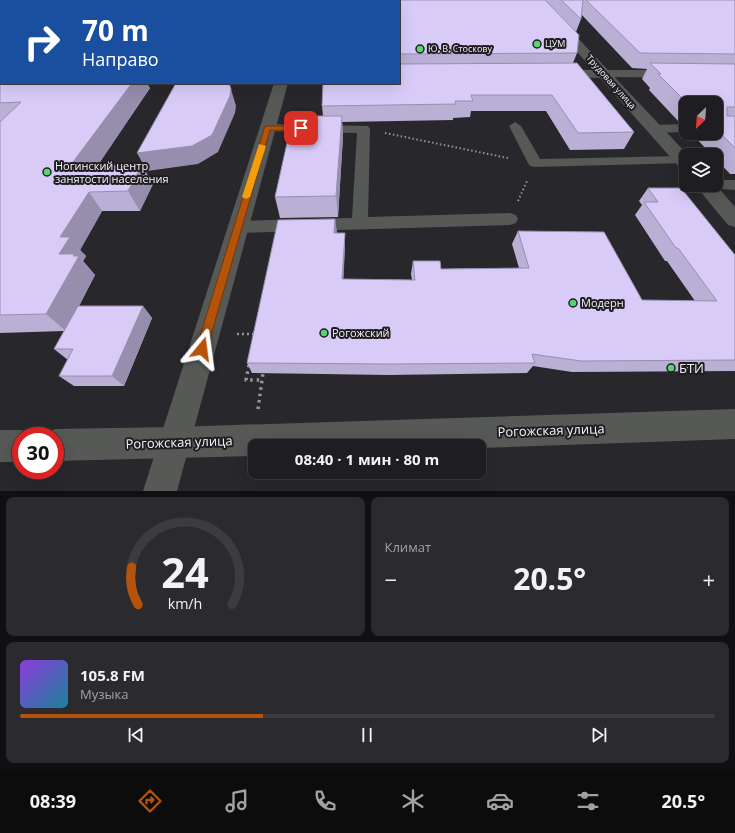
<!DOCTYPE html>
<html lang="ru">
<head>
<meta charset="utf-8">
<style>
	body { margin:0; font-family:"Open Sans",sans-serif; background:#2b2a2e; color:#f1f3f6; height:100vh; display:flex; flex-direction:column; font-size:15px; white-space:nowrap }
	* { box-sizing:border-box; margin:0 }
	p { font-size:13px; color:#a1a2a5 }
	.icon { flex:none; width:22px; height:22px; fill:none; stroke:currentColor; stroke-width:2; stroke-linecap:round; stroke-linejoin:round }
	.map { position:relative; height:491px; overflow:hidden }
	.side { display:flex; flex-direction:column; gap:6px; padding:6px; background:#101012; flex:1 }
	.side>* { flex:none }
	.guide { position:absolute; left:0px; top:0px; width:400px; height:84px; box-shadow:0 4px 16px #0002,0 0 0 1px #3c3b3f; background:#1a4fa0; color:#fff; overflow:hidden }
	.needle { width:26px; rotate:205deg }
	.buttons { position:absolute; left:679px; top:96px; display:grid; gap:8px }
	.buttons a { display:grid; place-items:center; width:44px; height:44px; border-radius:8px; background:#1e1d21; box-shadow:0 4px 16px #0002,0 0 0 1px #3c3b3f; font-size:20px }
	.speed { position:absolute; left:12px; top:427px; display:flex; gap:8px; font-size:20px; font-weight:700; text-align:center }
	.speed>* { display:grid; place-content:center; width:52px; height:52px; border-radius:50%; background:#1e1d21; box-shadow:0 4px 16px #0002,0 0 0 1px #3c3b3f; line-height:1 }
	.speed .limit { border:6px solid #d22; background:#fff; color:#111 }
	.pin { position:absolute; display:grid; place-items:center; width:34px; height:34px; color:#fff; margin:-17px; border-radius:8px; box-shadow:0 2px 6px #0006 }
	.me { position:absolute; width:44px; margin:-22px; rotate:16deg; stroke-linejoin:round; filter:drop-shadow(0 0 3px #0008) }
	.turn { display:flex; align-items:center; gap:14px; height:84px; padding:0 16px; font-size:18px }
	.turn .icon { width:52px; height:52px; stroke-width:2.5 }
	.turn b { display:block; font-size:28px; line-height:34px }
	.big { font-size:30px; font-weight:700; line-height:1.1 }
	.side .tile { flex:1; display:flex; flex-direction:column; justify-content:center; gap:6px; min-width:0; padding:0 14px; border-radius:8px; background:#2b2a2e }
	.side .dial { align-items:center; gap:0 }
	.dial svg { height:104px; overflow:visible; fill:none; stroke:#3c3b3f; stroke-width:7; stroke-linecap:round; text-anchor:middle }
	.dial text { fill:#f1f3f6; stroke:none }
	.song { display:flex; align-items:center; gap:12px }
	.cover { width:48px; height:48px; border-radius:6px; background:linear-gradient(135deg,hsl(270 70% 55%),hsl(190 70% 35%)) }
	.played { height:4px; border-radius:2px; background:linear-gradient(90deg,#b45309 35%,#3c3b3f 35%) }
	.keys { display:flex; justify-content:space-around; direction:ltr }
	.heat { display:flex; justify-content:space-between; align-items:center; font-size:22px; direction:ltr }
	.side .tiles { flex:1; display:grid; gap:6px; grid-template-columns:1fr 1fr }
	.tile:last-child { grid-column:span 2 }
	.trip { position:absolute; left:248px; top:439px; width:238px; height:40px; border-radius:8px; background:#1e1d21; box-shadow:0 4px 16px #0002,0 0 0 1px #3c3b3f; font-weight:700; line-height:40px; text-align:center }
	.tabs { display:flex; height:64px; justify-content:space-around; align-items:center; background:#0c0c0d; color:#a1a2a5 }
	.tabs .icon { width:28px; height:28px }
	.tabs .on { color:#b45309 }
	.tabs b { font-size:18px; color:#f1f3f6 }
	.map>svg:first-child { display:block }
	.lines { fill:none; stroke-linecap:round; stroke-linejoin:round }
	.path-far2 { stroke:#969599; stroke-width:2; stroke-dasharray:1.5 2.5; stroke-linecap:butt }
	.path-far1 { stroke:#969599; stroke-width:2.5; stroke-dasharray:2 3; stroke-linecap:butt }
	.path { stroke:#969599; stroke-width:3.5; stroke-dasharray:2.5 4; stroke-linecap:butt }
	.service { fill:#575957; fill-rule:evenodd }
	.pedestrian { fill:#575957; fill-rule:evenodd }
	.minor { fill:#575957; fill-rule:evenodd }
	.tertiary { fill:#575957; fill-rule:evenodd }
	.wall { fill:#baafd5 }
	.shaded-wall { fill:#978eae }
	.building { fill:#d8cbf8; stroke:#978eae }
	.route { fill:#b45309; stroke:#753606 }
	.slow { fill:#f59e0b }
	.poi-dot { fill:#56d671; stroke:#1f1d22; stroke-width:1.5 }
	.labels { text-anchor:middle; stroke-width:4; stroke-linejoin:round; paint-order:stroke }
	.far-poi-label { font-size:9px; fill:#f4f3f6; stroke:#1f1d22; text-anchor:start }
	.far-street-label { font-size:9px; fill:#f4f3f6; stroke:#1f1d22 }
	.poi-label { font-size:11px; fill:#f4f3f6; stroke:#1f1d22; text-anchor:start }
	.near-poi-label { font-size:13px; fill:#f4f3f6; stroke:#1f1d22; text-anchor:start }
	.near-street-label { font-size:13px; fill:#f4f3f6; stroke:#1f1d22 }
</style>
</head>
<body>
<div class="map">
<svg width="735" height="491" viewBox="0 0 735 491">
	<rect width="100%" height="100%" fill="#28272c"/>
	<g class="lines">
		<!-- path-far2 -->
		<path class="path-far2" d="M385 133 508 158
			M518 201 527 181"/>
		<!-- path-far1 -->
		<path class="path-far1" d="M237 334H255"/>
		<!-- path -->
		<path class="path" d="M249 365 246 380H262
			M258 409 263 373"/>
		<!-- service -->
		<path class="service" d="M515 122 521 126 540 159 682 156 686 157V163L535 167 530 166 528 163 509 126Z
			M268 124 368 126 370 129 368 217 510 213 516 215 518 219 516 223 510 225 237 233 231 231 229 227 231 223 237 221 352 218 357 133 264 131 262 128Z
			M686 124V132L653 133 647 129 653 125Z
			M716 180H735V190L711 188 709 185H716Z"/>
		<!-- pedestrian -->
		<path class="pedestrian" d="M199 0H209L210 1H200Z
			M299 0H309V1H299Z
			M556 70H604L609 71 611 74 609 77 604 78 551 77 549 74 551 71Z"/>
		<!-- minor -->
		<path class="minor" d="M604 70H735V78L599 77 597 74 599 71Z
			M274 83H288L177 491H143Z"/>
		<!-- tertiary -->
		<path class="tertiary" d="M531 0H542L688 155H686V170L680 168Z
			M695 185H716L735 207V227L728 225Z
			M735 409V439L479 448V446H255V456L55 461V436H43L44 434 55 429 174 427Z
			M0 430H21L32 435 21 436V462H0Z"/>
	</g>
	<!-- wall -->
	<path class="wall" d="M320 0H735V174H730L716 159V155H712L691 133H716V103H686V123H680L649 90 650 88 642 79 647 69 632 68 581 14V19L576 32 577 53 573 63 634 132 624 149 570 150 546 111H471L470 117 453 118V120L342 122 343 136 338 217 280 218 275 197 323 116 322 106 399 83Z
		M1 11V42H0V12Z
		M0 73 150 88 97 166 153 184 140 211H102L80 250 86 256 83 261 95 275 79 306H143L152 318 124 386H74L59 376 68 360 54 349 64 331 0 333V122L1 121H0Z
		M648 188 735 255V371L572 372 533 366 527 373 389 375 252 373 247 363 335 219 336 233H345V246L343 279 412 280 411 274 413 261 441 269 519 268 512 244 518 231 642 300 695 301 667 261H665L635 215 642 205 639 201Z"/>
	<!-- shaded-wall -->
	<path class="shaded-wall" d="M96 0H112L111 1H94Z
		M132 83H147L150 88 84 186 70 166Z
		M231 89 236 106 235 113 218 152 198 164 147 171 137 153Z
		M342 116 343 136 338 217 336 196Z
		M142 165 153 184 140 211 128 191Z
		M89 192 102 211 80 250 86 256 83 261 95 275 66 331 46 314 59 254 60 237Z
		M335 219 337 232 336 246 334 233Z
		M345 233V246L343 291 342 279Z
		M143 306 152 318 124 386 112 376Z"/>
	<!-- building -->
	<path class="building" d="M19 0H96L94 1H17Z
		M320 0H545L579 35 577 53 400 54 399 63V1H320Z
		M561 0H583L581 19Z
		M586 0H735V54L640 53Z
		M1 11V31H0V12Z
		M577 63 634 132 578 133 552 95H471L473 101H455L456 104 322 106 323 83H399V64Z
		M650 63 735 64V107H727V116H735V148L716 129V103H687L658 74H661Z
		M0 73H1V83H132L70 166 142 165 128 191 89 192 60 237H70L59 254H75L73 256H79L46 314 0 315V122L21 102 0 103Z
		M176 83H229L231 89 230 96 212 135 192 146 137 153Z
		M293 116H342L336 196 275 197Z
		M648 188H681L735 255V360L581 361 532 354 535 363 390 364 247 363 278 220 335 219 334 233H345L342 279 415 280 413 261H440L441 269 529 268 518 231 604 232 642 300 717 301 678 248H676L644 202H658Z
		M78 306H143L112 376H59L73 349H54Z"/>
	<!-- route -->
	<path class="route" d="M265 126H301L305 128 301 131 270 130 207 349 205 353 202 354 198 353 196 349Z"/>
	<!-- slow -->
	<path class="slow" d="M259 144 266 146 250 197 246 199 242 197Z"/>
	<!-- markers -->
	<g class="poi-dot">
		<circle cx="537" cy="44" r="4"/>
		<circle cx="420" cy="49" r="4"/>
		<circle cx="47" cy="172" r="4"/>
		<circle cx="573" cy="303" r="4"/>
		<circle cx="324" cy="333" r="4"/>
		<circle cx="671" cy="368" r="4"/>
	</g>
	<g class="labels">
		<!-- far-poi labels -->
		<g class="far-poi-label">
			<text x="545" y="47">ЦУМ</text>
			<text x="428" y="52">Ю. В. Стоскову</text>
		</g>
		<!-- far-street labels -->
		<g class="far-street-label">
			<text transform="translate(611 82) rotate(48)" y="3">Трудовая улица</text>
		</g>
		<!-- poi labels -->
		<g class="poi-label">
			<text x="55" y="170">Ногинский центр<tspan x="55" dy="13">занятости населения</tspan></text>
			<text x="581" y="307">Модерн</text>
			<text x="332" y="337">Рогожский</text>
		</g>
		<!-- near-poi labels -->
		<g class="near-poi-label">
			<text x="679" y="373">БТИ</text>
		</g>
		<!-- near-street labels -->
		<g class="near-street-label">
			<text transform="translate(551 430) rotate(-2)" y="5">Рогожская улица</text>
			<text transform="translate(179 442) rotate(-2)" y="5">Рогожская улица</text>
		</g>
	</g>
</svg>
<div class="buttons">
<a><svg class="needle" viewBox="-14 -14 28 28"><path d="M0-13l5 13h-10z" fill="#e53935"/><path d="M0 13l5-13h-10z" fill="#a1a2a5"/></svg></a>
<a><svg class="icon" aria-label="layers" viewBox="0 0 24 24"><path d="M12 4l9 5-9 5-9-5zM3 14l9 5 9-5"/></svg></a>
</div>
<div class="speed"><div class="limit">30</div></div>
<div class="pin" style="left:301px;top:128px;background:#d93025"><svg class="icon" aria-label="arrive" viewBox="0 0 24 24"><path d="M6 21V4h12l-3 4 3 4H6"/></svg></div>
<svg class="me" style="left:202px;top:349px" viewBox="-20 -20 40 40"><path d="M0-17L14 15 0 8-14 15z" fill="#b45309" stroke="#fff" stroke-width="4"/></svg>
<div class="trip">08:40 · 1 мин · 80 m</div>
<div class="guide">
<div class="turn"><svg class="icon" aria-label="right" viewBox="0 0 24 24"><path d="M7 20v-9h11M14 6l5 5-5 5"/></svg><div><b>70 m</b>Направо</div></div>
</div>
</div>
<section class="side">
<div class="tiles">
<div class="tile dial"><svg viewBox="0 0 100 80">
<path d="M14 69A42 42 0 1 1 86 69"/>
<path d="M14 69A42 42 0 0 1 9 40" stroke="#b45309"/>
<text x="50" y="56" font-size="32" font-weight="700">24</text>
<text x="50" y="72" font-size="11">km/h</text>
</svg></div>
<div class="tile"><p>Климат</p>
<div class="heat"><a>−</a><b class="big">20.5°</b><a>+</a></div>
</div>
<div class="tile">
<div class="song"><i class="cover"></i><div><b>105.8 FM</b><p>Музыка</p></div></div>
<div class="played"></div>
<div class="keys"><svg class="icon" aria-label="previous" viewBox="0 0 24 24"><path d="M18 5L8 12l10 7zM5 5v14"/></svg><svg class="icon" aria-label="pause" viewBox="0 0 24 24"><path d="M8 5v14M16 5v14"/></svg><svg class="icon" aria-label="next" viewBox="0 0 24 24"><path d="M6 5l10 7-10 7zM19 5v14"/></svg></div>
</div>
</div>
</section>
<nav class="tabs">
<b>08:39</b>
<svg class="icon on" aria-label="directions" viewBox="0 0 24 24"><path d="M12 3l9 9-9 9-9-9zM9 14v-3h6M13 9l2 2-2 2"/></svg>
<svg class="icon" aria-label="music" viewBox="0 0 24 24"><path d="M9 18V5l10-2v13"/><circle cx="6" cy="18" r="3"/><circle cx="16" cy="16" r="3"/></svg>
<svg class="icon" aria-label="phone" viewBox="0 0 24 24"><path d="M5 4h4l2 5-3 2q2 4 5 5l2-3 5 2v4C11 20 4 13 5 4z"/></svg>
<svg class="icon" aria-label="climate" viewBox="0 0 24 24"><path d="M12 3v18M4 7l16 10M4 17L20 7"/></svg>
<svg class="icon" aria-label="car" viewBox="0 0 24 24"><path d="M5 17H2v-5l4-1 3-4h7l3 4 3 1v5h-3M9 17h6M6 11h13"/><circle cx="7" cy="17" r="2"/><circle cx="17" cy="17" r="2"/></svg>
<svg class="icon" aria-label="filters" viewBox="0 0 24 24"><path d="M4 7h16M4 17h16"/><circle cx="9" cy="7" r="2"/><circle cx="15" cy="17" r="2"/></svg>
<b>20.5°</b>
</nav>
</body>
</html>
